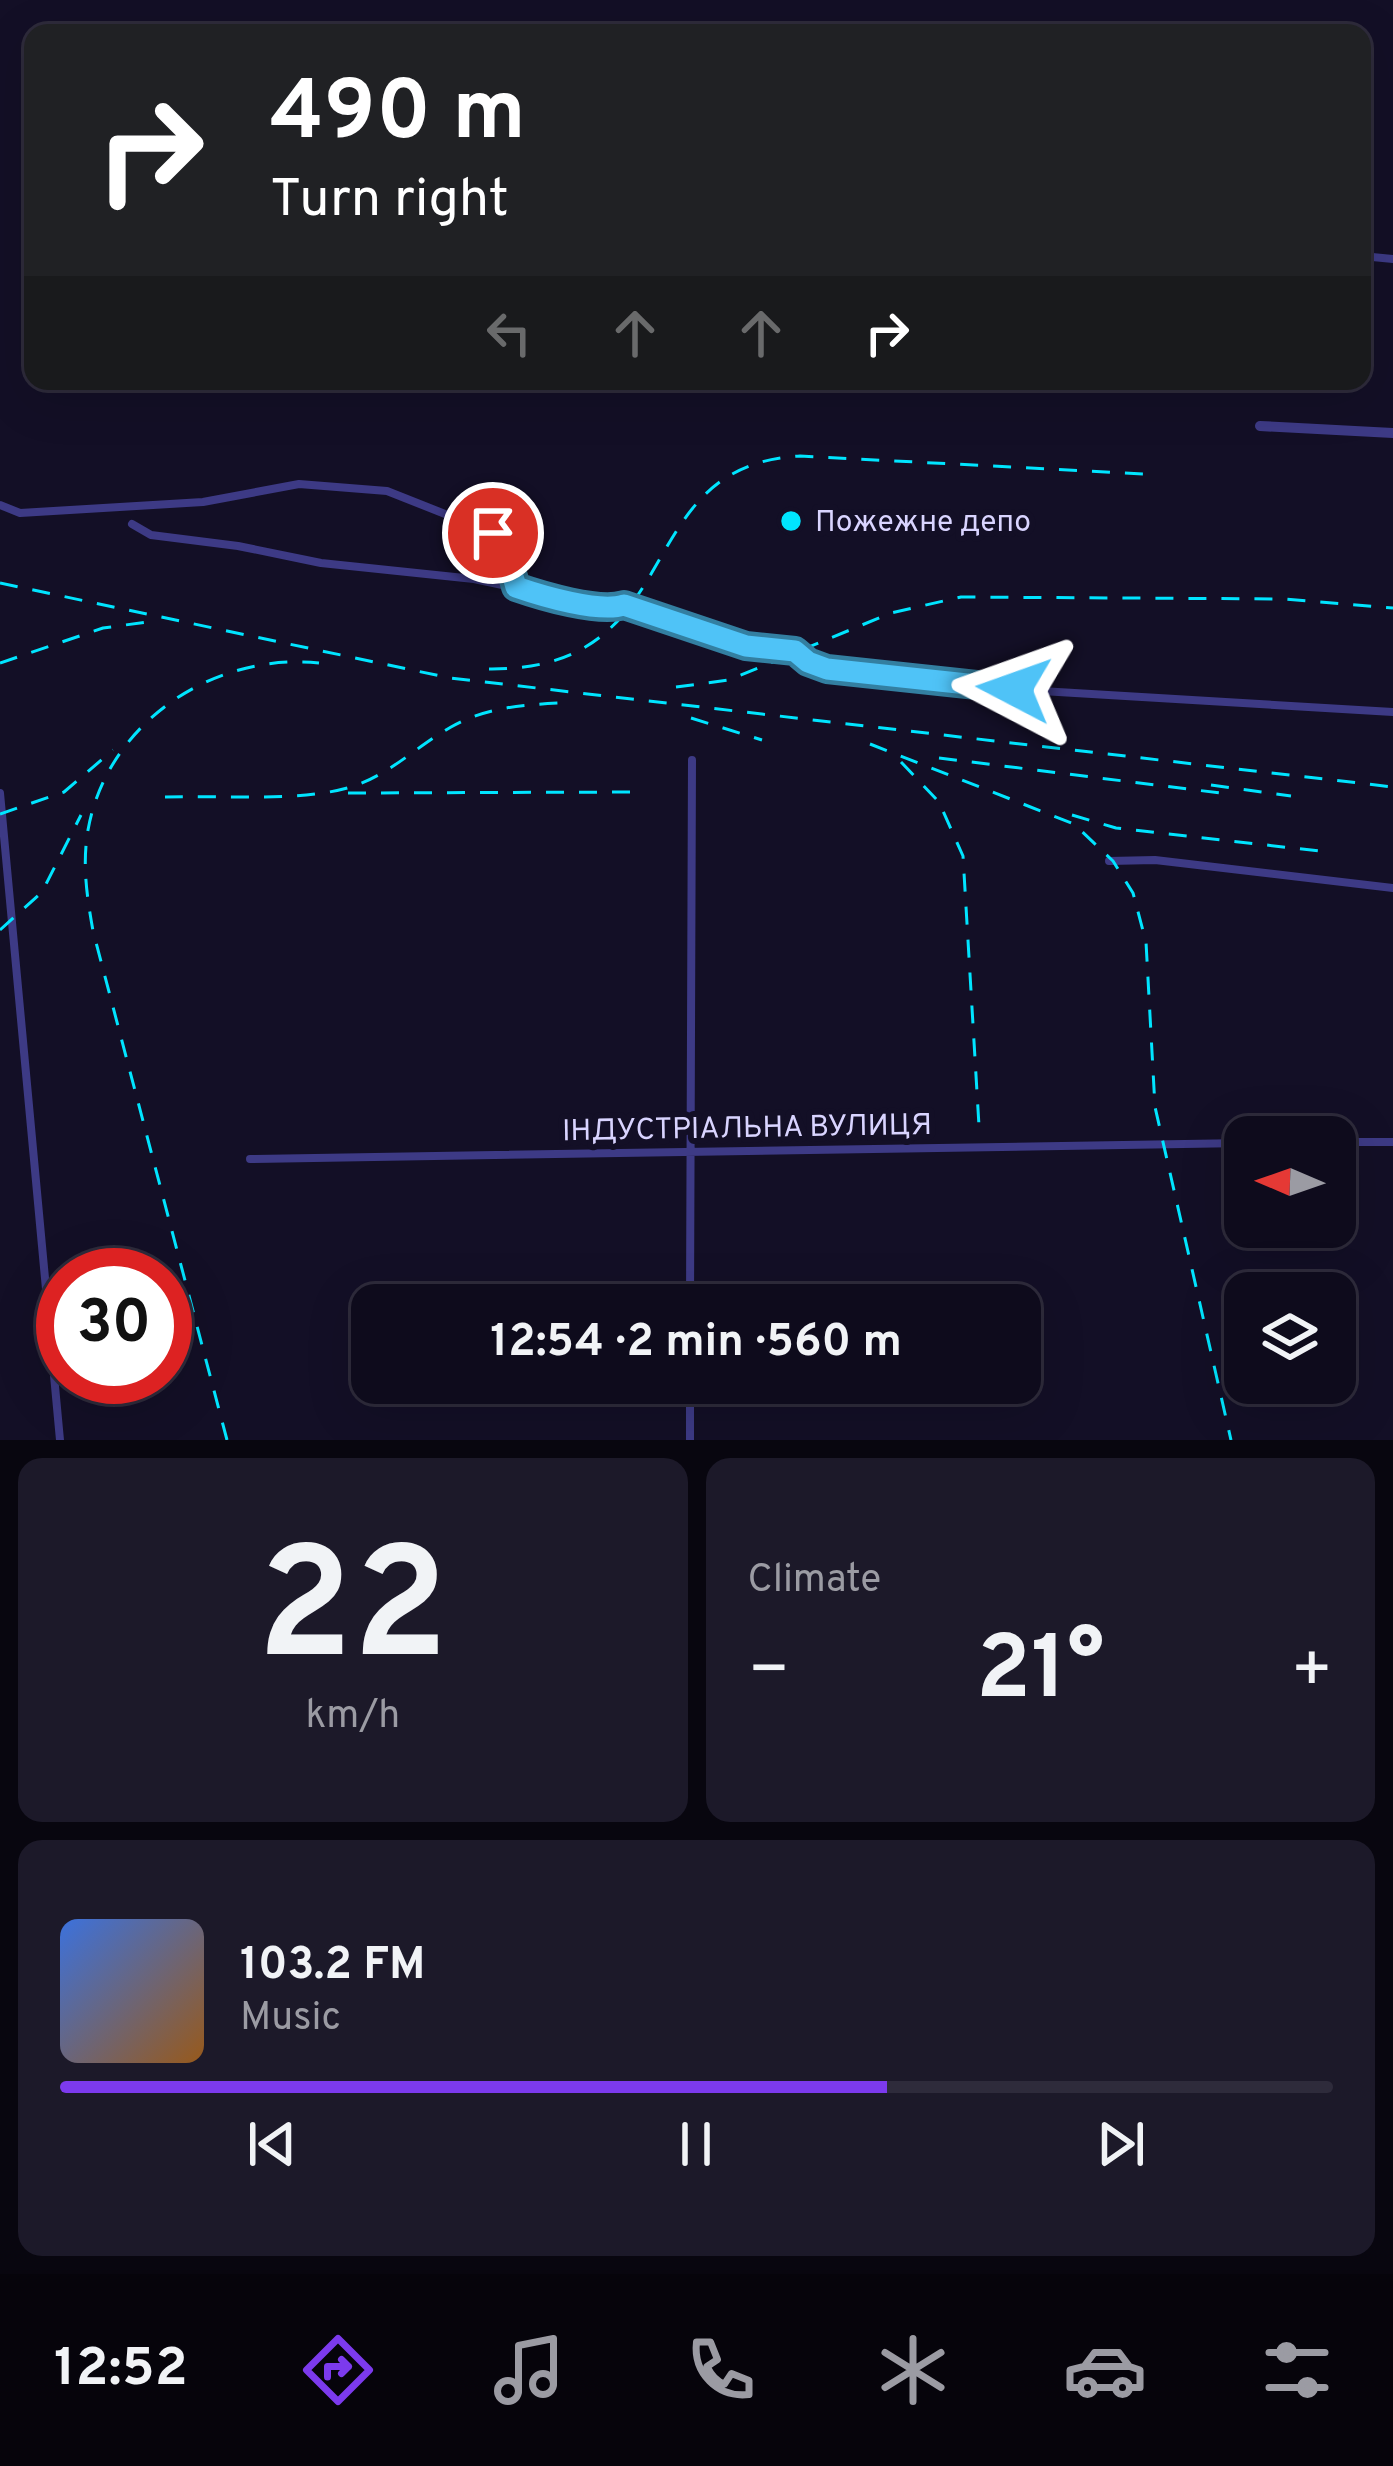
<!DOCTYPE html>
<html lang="en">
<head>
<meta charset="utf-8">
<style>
	body { margin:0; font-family:Overpass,sans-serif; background:#1c1929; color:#f1f3f6; height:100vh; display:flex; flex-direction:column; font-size:45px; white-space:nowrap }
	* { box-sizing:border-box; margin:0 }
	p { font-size:39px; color:#9b9ba3 }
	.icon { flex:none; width:66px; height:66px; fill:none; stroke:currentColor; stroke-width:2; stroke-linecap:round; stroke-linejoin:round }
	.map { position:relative; height:1440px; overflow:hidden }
	.panel { display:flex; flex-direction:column; gap:18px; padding:18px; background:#08060f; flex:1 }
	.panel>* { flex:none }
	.hud { position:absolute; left:24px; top:24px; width:1347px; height:366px; border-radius:24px; box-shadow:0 12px 48px #0002,0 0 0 3px #2e2b3b; background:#202124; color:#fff; overflow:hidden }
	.needle { width:78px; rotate:272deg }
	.fabs { position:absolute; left:1224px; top:1116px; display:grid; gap:24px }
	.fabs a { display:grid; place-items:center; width:132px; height:132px; border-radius:24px; background:#0e0b1c; box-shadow:0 12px 48px #0002,0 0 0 3px #2e2b3b; font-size:60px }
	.speed { position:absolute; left:36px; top:1248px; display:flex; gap:24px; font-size:60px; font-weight:700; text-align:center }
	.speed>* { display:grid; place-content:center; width:156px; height:156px; border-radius:50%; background:#0e0b1c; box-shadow:0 12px 48px #0002,0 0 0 3px #2e2b3b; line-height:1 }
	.speed .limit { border:18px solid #d22; background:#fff; color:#111 }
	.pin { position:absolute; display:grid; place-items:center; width:102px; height:102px; color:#fff; margin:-51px; border:6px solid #fff; border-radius:50%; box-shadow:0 3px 12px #0007 }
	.me { position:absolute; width:132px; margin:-66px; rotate:274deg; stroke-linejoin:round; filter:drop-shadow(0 0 9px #0008) }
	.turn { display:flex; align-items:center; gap:42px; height:252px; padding:0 48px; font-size:54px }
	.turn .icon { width:156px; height:156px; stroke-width:2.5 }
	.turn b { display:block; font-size:84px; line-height:102px }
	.lanes { display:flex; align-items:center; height:114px; padding:0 48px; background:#0003; justify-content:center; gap:60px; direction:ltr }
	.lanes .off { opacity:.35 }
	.big { font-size:90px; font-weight:700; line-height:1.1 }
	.panel .tile { flex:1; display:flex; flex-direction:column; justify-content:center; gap:18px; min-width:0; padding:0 42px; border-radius:24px; background:#1c1929 }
	.panel .dial { align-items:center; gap:0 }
	.dial b { font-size:156px; line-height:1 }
	.song { display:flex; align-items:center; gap:36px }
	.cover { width:144px; height:144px; border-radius:18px; background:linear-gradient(135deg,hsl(220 70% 55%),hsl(30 70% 35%)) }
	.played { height:12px; border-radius:6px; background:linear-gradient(90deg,#7c3aed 65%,#2e2b3b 65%) }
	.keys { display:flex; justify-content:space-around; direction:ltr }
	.heat { display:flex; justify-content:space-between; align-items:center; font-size:66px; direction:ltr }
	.panel .tiles { flex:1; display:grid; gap:18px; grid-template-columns:1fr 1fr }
	.tile:last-child { grid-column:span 2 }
	.trip { position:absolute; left:351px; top:1284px; width:690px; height:120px; border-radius:24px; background:#0e0b1c; box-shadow:0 12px 48px #0002,0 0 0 3px #2e2b3b; font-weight:700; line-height:120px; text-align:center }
	.dock { display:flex; height:192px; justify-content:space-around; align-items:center; background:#06040b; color:#9b9ba3 }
	.dock .icon { width:84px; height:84px }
	.dock .on { color:#7c3aed }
	.dock b { font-size:54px; color:#f1f3f6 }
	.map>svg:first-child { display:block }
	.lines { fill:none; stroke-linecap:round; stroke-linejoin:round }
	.minor { stroke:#3d3a85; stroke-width:8 }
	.tertiary { stroke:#3d3a85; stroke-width:10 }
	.rail { stroke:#00e5ff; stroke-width:3; stroke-dasharray:18 15; stroke-linecap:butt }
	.route-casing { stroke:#337fa1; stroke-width:30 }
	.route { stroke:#4fc3f7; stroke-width:21 }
	.poi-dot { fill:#00e5ff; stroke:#130f26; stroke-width:4.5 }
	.labels { text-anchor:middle; stroke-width:12; stroke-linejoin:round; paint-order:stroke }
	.poi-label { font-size:30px; fill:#d9d4ff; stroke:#130f26; text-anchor:start }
	.street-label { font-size:30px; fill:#d9d4ff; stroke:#130f26 }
</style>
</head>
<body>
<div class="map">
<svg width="1393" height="1440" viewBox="0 0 1393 1440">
	<rect width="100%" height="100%" fill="#130f26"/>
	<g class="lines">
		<!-- minor -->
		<path class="minor" d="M1362 256 1393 259
			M0 505 20 513 203 502 299 484 387 491 493 533 504 545 515 586
			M132 524 151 535 238 546 321 563 474 579 599 606 624 605 745 646 795 651 809 662 827 669 973 687 1393 712
			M0 793 60 1440
			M1109 861 1155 860 1393 888
			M1335 1142H1393
			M250 1159 1245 1143
			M690 1305 692 760
			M690 1383V1440"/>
		<!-- tertiary -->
		<path class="tertiary" d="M1260 426 1393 433"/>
		<!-- rail -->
		<path class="rail" d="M0 583 450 678 1393 787
			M0 663 103 628 147 622
			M489 669C693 671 625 465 800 456L1145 474
			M676 687 729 680 891 613 961 597 1285 599 1393 608
			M691 718 762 740
			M870 744 1074 824 1113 861 1133 893 1146 942 1155 1107 1231 1440
			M939 758 1228 794
			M901 762 939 802 963 856 979 1126
			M1211 785 1291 796
			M348 793 640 792
			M165 797C220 795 307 803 357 785 392 772 419 745 451 727 484 708 520 705 558 703
			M0 814 64 792 113 750
			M1072 815 1116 828 1328 852
			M0 930 42 892 81 815
			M227 1440 93 931C87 897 82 865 88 830 107 723 213 652 319 663"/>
	</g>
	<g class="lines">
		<defs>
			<path id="route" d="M493 533 504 545 516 587C542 596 599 613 624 605L746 646 795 651 808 662 827 669 1014 689"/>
		</defs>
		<!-- route casing -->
		<use href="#route" class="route-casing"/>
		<!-- route -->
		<use href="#route" class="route"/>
	</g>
	<!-- markers -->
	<circle class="poi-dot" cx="791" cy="521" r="12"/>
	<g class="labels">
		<!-- poi labels -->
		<g class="poi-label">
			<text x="815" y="531">Пожежне депо</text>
		</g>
		<!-- street labels -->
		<g class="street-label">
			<text transform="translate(747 1127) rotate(-1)" y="10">ІНДУСТРІАЛЬНА ВУЛИЦЯ</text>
		</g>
	</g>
</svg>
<div class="fabs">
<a><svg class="needle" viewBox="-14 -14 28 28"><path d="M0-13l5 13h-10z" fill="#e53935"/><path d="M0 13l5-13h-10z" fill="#9b9ba3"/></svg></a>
<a><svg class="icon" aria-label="layers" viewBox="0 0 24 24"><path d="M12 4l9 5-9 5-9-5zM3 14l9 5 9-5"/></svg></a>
</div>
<div class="speed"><div class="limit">30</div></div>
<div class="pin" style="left:493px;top:533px;background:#d93025"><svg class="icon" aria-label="arrive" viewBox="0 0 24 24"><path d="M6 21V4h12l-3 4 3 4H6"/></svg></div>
<svg class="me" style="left:1014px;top:689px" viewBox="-20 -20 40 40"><path d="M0-17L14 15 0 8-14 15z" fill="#4fc3f7" stroke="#fff" stroke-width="4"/></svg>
<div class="trip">12:54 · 2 min · 560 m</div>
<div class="hud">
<div class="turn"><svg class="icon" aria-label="right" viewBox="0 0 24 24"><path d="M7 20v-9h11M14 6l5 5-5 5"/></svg><div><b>490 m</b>Turn right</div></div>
<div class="lanes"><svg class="icon off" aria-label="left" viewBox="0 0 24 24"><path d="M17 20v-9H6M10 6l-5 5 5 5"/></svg><svg class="icon off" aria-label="ahead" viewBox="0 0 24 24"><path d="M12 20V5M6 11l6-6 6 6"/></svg><svg class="icon off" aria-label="ahead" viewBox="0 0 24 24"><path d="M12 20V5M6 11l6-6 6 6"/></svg><svg class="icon" aria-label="right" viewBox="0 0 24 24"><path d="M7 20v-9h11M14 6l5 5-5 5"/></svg></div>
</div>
</div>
<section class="panel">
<div class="tiles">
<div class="tile dial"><b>22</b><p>km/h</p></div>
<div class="tile"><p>Climate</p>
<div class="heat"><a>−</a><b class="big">21°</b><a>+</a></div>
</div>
<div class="tile">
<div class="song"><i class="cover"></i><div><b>103.2 FM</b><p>Music</p></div></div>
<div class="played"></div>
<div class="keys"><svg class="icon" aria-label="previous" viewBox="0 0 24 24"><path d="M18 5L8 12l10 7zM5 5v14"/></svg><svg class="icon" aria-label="pause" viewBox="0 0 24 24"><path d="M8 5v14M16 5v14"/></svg><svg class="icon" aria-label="next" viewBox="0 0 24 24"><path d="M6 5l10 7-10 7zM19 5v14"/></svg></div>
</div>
</div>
</section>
<nav class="dock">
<b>12:52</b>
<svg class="icon on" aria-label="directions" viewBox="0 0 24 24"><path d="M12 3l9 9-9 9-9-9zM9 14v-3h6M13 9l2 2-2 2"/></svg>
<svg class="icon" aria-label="music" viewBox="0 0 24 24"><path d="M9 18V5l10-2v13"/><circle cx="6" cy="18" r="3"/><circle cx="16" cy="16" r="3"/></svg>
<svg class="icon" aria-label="phone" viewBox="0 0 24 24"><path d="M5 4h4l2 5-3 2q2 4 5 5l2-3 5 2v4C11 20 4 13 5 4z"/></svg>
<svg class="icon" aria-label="climate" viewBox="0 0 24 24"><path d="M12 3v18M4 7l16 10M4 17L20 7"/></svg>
<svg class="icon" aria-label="car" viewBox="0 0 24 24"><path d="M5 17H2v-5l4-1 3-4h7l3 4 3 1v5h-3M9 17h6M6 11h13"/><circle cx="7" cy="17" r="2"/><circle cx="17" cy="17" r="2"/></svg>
<svg class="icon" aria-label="filters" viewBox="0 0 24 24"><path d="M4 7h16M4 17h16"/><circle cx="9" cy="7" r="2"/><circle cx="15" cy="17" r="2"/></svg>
</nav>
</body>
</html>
